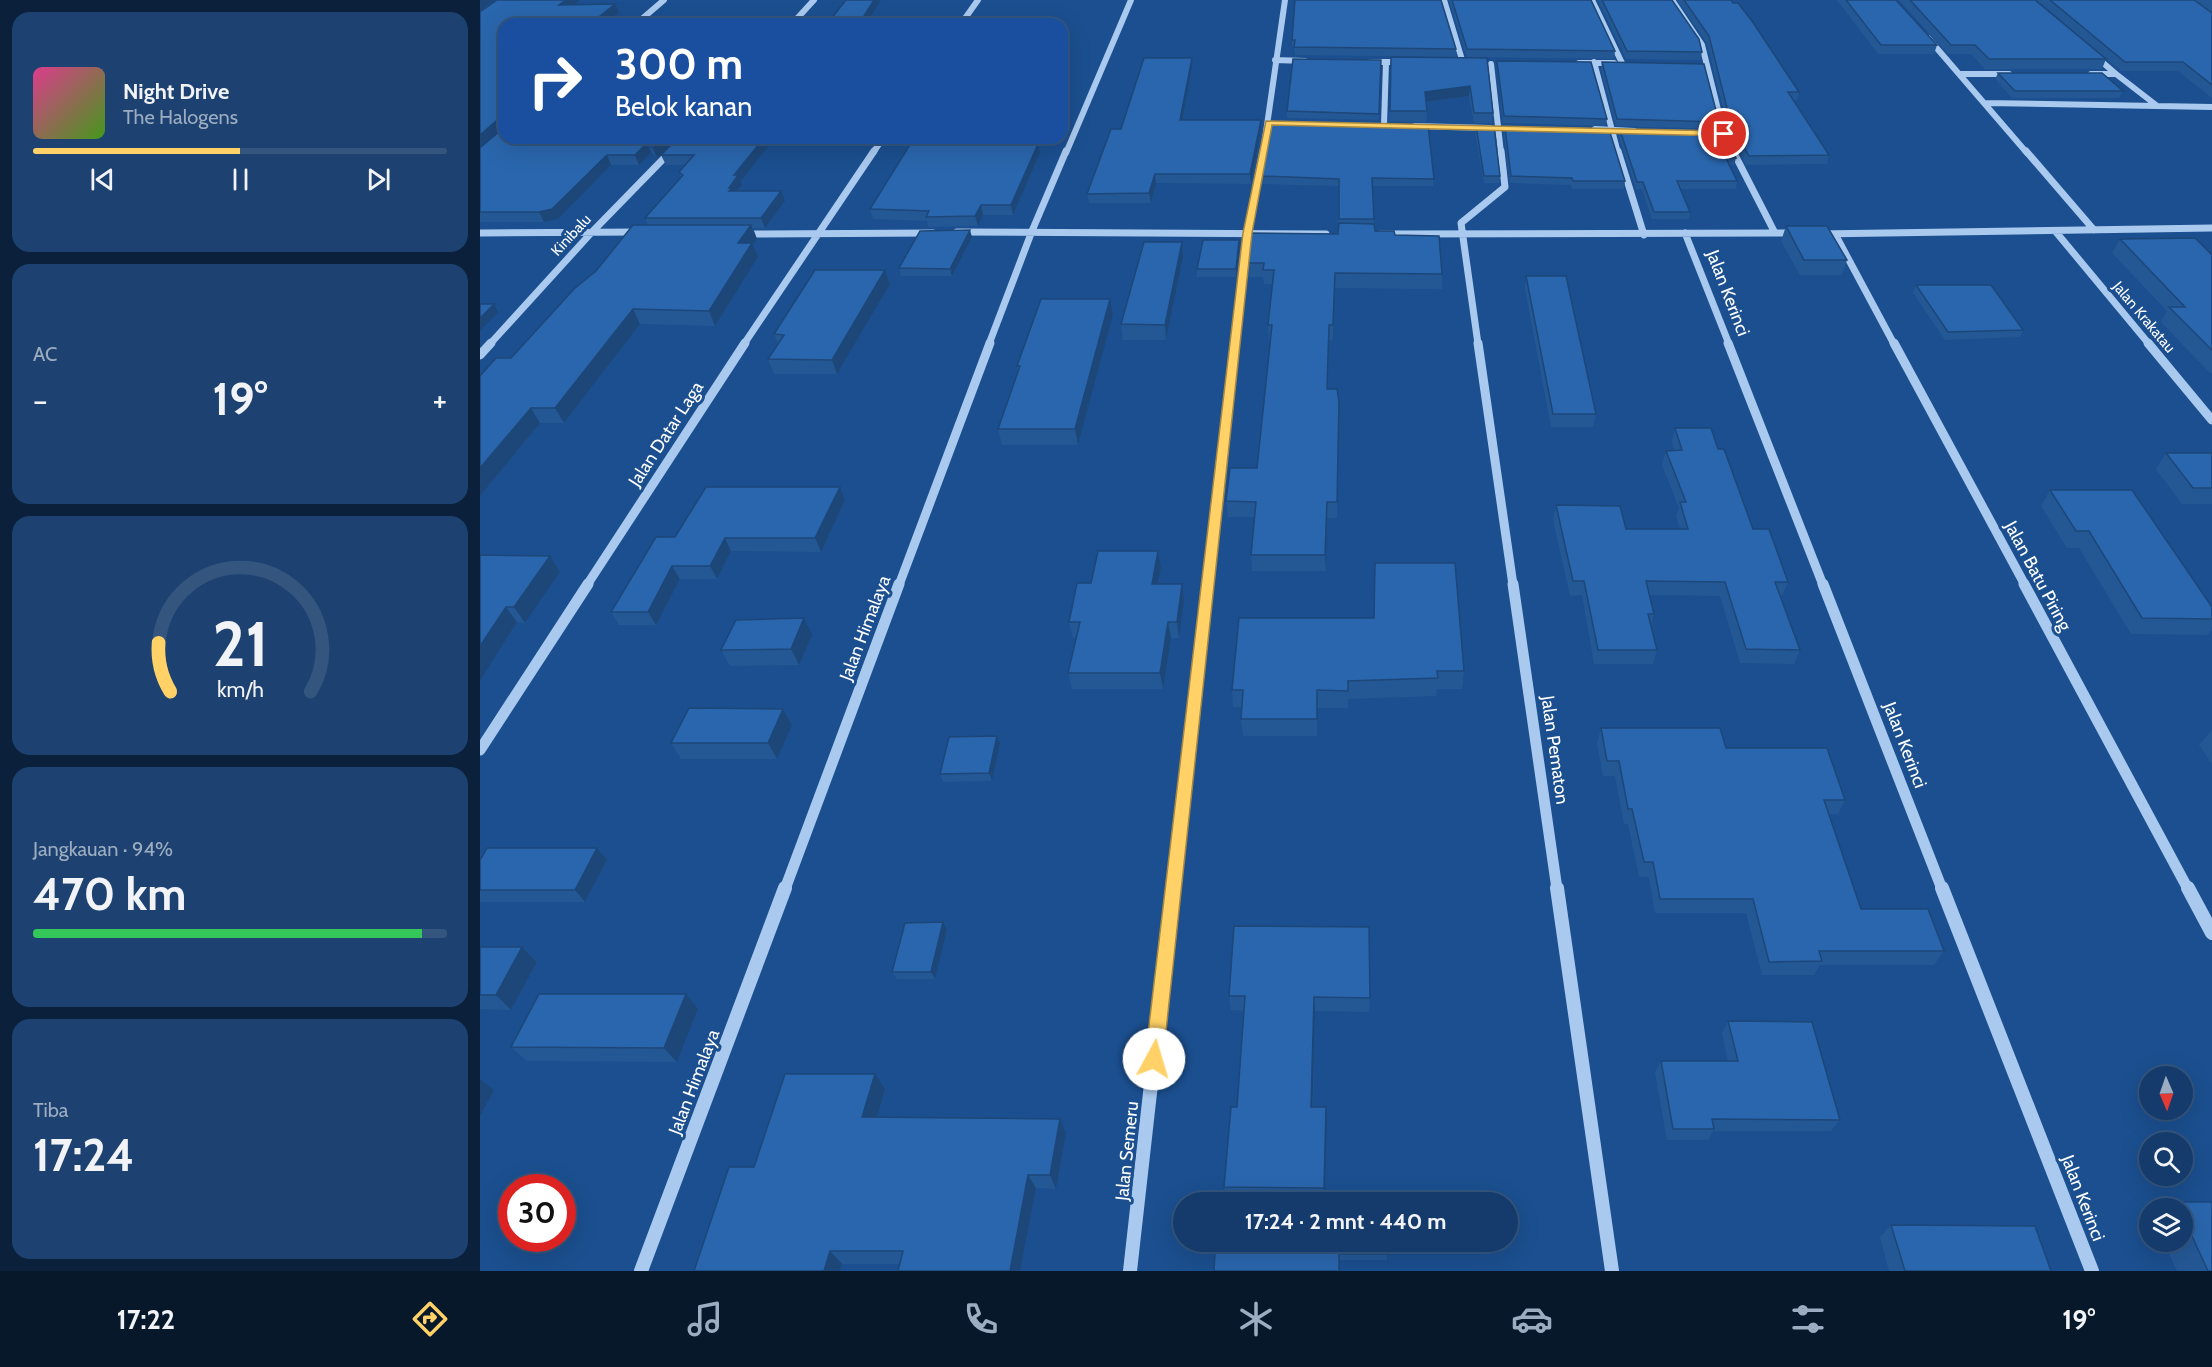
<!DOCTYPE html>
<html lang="id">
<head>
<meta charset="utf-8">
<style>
	body { margin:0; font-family:Cabin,sans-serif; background:#1d4271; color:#f1f3f6; height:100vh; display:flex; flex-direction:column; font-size:22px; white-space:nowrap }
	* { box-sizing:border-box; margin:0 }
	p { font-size:20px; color:#9dadc1 }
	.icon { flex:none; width:33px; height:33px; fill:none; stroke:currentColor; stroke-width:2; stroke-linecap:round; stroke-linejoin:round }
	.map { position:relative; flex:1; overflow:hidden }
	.sheet { display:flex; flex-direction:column; gap:12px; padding:12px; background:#0b203b; width:480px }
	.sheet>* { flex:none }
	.guide { position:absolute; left:18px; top:18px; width:570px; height:126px; border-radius:18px; box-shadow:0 6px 24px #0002,0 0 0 2px #33557e; background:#1a4fa0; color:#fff; overflow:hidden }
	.needle { width:39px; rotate:178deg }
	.buttons { position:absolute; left:1659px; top:1066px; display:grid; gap:12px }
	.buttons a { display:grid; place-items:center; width:54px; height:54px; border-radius:50%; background:#143b6b; box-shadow:0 6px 24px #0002,0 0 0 2px #33557e; font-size:30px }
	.speed { position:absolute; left:18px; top:1174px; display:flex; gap:12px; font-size:30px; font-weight:700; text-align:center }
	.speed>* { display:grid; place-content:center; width:78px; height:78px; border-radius:50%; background:#143b6b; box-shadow:0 6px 24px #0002,0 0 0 2px #33557e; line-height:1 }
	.speed .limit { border:9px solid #d22; background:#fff; color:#111 }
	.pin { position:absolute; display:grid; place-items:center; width:51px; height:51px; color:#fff; margin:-26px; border:3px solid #fff; border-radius:50%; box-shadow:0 2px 6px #0007 }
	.me { position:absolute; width:66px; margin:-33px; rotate:6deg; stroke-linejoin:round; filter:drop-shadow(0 0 4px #0008) }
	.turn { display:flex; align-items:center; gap:21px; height:126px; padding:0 18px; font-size:27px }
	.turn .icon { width:78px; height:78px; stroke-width:2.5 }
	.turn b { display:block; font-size:42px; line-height:51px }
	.big { font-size:45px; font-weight:700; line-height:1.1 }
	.sheet .card { flex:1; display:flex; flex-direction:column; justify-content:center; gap:9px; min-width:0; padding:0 21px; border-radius:18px; background:#1d4271 }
	.sheet .dial { align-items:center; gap:0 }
	.dial svg { height:156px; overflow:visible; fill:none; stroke:#33557e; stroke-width:7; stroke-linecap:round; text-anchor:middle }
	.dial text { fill:#f1f3f6; stroke:none }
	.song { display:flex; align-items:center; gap:18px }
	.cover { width:72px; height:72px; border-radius:9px; background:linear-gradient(135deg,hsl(330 70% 55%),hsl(100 70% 35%)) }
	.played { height:6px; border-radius:3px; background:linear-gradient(90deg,#ffd166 50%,#33557e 50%) }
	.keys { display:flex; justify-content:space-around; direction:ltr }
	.heat { display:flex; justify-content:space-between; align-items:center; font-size:33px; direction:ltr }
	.charge { height:9px; border-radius:4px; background:linear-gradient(90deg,#34c759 94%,#33557e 0) }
	.trip { position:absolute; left:693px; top:1192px; width:345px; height:60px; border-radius:30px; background:#143b6b; box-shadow:0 6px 24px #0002,0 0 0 2px #33557e; font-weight:700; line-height:60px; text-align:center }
	.dock { display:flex; height:96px; justify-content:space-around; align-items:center; background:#08182b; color:#9dadc1 }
	.dock .icon { width:42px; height:42px }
	.dock .selected { color:#ffd166 }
	.dock b { font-size:27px; color:#f1f3f6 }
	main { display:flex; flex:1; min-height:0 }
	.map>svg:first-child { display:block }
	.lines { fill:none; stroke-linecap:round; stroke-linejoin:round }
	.minor-far4 { stroke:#a9c9ee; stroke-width:6 }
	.minor-far3 { stroke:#a9c9ee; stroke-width:7 }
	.minor-far2 { stroke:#a9c9ee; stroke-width:9 }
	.minor-far1 { stroke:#a9c9ee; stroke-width:11 }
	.minor { stroke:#a9c9ee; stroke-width:14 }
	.wall { fill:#245895 }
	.shaded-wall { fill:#1d4779 }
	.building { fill:#2a66ad; stroke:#1d4779; stroke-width:1.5 }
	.route { fill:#ffd166; stroke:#a68842; stroke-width:1.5 }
	.labels { text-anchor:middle; stroke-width:6; stroke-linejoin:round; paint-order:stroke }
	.far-street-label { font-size:15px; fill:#fff; stroke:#1b4f8f }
	.street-label { font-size:18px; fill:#fff; stroke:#1b4f8f }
</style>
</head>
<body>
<main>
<section class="sheet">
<div class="card">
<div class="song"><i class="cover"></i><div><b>Night Drive</b><p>The Halogens</p></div></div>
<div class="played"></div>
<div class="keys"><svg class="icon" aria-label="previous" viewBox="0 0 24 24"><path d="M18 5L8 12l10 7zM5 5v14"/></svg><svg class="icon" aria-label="pause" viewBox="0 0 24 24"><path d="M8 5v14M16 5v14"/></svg><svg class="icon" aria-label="next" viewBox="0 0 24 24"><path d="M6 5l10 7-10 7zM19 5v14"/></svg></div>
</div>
<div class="card"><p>AC</p>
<div class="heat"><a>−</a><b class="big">19°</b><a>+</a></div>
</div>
<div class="card dial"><svg viewBox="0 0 100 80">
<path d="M14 69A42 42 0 1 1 86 69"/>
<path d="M14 69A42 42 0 0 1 8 44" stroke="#ffd166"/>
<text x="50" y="56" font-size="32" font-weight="700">21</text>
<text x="50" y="72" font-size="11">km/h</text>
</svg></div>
<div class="card"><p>Jangkauan · 94%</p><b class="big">470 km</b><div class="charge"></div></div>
<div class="card"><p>Tiba</p><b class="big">17:24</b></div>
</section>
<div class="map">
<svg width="1732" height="1271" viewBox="0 0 1732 1271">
	<rect width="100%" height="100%" fill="#1b4f8f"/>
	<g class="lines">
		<!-- minor-far4 -->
		<path class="minor-far4" d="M964 0 983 63
			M1112 0 1142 63
			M1192 0 1222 45 1244 134 1254 153
			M156 24 184 0
			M312 24 334 0
			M481 24 498 0
			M1448 38 1547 153
			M795 60 825 61
			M889 62H924
			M1114 62 1138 153
			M1099 63H1134
			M1011 64 1021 153
			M1481 74H1529
			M1611 74H1636L1614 55
			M1636 74 1676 105
			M1505 103 1732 107
			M904 125 906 62
			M935 126 1010 128
			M1115 129 1154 131
			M190 153 204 138
			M393 153 403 138
			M586 153 651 0
			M783 153 805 0"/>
		<!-- minor-far3 -->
		<path class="minor-far3" d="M1138 151 1164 235
			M1253 151 1295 233
			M1546 151 1614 230
			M477 232 846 234
			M1576 232 1669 344
			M0 233 159 232
			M1205 233 1249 344
			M261 234 453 233
			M900 234 1317 233
			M1338 234 1732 228
			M1355 234 1414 344
			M10 344 112 232 191 151
			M264 344 394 151
			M509 344 552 231 586 151
			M754 344 767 233 783 151
			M998 344 981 223 1025 187 1021 151"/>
		<!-- minor-far2 -->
		<path class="minor-far2" d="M998 343 1033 585
			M1248 343 1343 585
			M1414 343 1545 585
			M1668 343 1732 420
			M0 355 11 343
			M107 585 265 343
			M419 585 510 343
			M727 585 755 343"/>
		<!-- minor-far1 -->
		<path class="minor-far1" d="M1033 584 1077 889
			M1343 584 1462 889
			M1544 584 1708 889
			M0 750 108 584
			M305 889 419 584
			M693 889 727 584"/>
		<!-- minor -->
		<path class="minor" d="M1077 888 1132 1271
			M1462 888 1612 1271
			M1708 888 1732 933
			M161 1271 305 888
			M650 1271 693 888"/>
	</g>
	<!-- wall -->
	<path class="wall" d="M100 0 94 5 139 13 125 24H24V138H295L261 181 262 185 258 191 305 201 285 228H273L277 239 273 245 278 257 235 326 160 324 84 423H60L0 496V376L31 358 116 271 168 225 165 218 201 177 199 172 206 165H186L181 155 192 144 177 158 171 152 159 165H131L78 219 64 222H0V12Z
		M969 0H1111L1135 51 1134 59 987 57Z
		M1118 0H1192L1222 52 1220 60 1146 59Z
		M1197 0H1251L1319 92 1317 100H1314L1349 155 1347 164 1266 165 1249 132 1227 43Z
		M1357 0H1416L1457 45 1454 54H1398Z
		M1419 0H1555L1626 59 1622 69H1505L1491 54H1468Z
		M1557 0H1714L1732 13V98L1698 71H1641Z
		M1715 0H1732V13Z
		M812 40 976 49V57L815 55 814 47H812Z
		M911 57 1007 58 1013 113 1012 123H994L989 96 946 102 947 111 946 122 909 121Z
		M901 60 899 120 807 118V111Z
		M1017 61 1127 119 1125 126 1023 123 1017 68Z
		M1122 62 1239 122 1237 129 1136 126 1121 69Z
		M712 67 703 120 781 130 771 184 676 183 671 203H609L607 194 641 129Z
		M1518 73 1643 91 1639 98H1532L1515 79Z
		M996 126 1020 176 1019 183H1004L995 133Z
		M1025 127 1145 181 1144 189H1092L1091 185 1030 183 1024 134Z
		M1140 130 1256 158 1254 165H1249L1257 181 1256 189H1200L1210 212 1209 219H1172L1162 189H1156L1139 137Z
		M434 138H548L546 144 560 153 533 215H503L498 226 449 227 447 221 393 219 390 209Z
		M782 176 954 179 953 186H893L894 224 895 231 915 235 962 274V289L855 288 853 340H849L848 389H857V518H847L846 571H772L771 555 775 517H748L746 501 777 468 790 340H789L788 325 793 284H784L783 277H767V263L858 234 859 186 782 184Z
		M1306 226 1367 260 1362 275H1320L1301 241Z
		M492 237 472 276H421L419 268Z
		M1640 239 1732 255V373H1730L1681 322 1687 311 1632 253Z
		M759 240 760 248 756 277H717V269Z
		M703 257 686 340H643L641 324Z
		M405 270 410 284 357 374H294L288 359 298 344 294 334Z
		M1046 276 1116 414 1113 427H1071L1045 289Z
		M1436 285 1543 330 1540 337 1465 340 1433 293Z
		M630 299 633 315 598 445H522L518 429 538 372 537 366Z
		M1195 428 1238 449 1273 529 1308 582 1302 596H1300L1320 650 1314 664 1260 663 1240 596 1170 595 1174 614 1171 626 1177 650 1173 664H1114L1102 595 1090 596 1073 520 1076 505 1146 529H1200L1196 516 1199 508 1182 465 1186 451 1194 450 1192 442Z
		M1686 453H1732V504H1702L1676 469Z
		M360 487 365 500 341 552 251 551 237 579H200L176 625H139L131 612 195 537Z
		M1570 490 1732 607V630L1728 635 1651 634 1599 548H1587L1561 506Z
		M678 551 681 567 678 584H702L704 600 699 638H691L683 689H592L588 673 596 638H593L589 622 611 583Z
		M0 555 70 556 80 572 45 623 37 622 0 681Z
		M759 618 984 671 982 689H957L956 696 868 699V708H837V736H763L761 719 762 707H753L752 690Z
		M332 635 319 665 250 666 241 650Z
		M303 709 312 725 297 759H201L191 743Z
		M1121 728 1246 748 1365 800 1358 814H1349L1381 909 1464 951 1454 965H1340L1334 975H1282L1266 913H1175L1169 877H1159L1148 824H1144L1135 776H1123L1117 743Z
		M1732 730V764L1719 745Z
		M517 736 520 744 512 781 463 782 460 774Z
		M0 860H127L105 902H0Z
		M467 930 455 979H417L412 972Z
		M0 947H42L57 962 31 1010 0 1009Z
		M749 996 890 998 889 1012 835 1011 833 1107 847 1120 845 1201 747 1199 744 1187 757 1107 764 1011 751 1010Z
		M218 1009 197 1062 47 1061 31 1047Z
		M1248 1021 1360 1120 1351 1131H1233L1228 1140H1187L1175 1073 1181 1061H1248L1242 1033Z
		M405 1089 397 1118 586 1133 576 1189 556 1188 540 1271H418L420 1264H362L360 1271 274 1167Z
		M1697 1202H1732V1271H1697L1684 1242H1702V1209H1686Z
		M1411 1225 1571 1271H1409L1400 1237Z
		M735 1251 907 1254V1260H860Z"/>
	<!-- shaded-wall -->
	<path class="shaded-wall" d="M0 0H15L0 11Z
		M86 0H100L83 14 79 5Z
		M394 0H401L386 24H379Z
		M135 4 139 13 125 24H110Z
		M712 58V67L701 129 700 120Z
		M990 86 989 96 944 102 945 92Z
		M781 120V130L771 184 770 174Z
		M16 121 21 131 0 149V135Z
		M184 138H199L177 158 173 148Z
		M284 138H295L261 181 262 185 254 195 253 201 249 188 254 175Z
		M542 138H548L542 153 540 144Z
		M167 143 171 152 159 165 155 155Z
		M558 144 560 153 533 215 531 205Z
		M127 155 131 165 78 219 64 222 59 212Z
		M675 174 676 183 671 203 669 193Z
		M301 191 305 201 285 228 281 218Z
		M501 205 503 215 498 226 495 216Z
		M271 225 277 239 273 245 278 257 235 326 229 311 258 243Z
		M490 230 492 237 472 276 470 269Z
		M759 240 760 248 756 277V269Z
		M702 242 703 257 686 340 685 325Z
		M405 270 410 284 357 374 352 360Z
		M855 273V288L853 340V325Z
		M630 299 633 315 598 445 595 429Z
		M14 304 18 312 0 331V318Z
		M153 309 160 324 84 423 75 408Z
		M51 408 60 423 0 496V468Z
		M360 487 365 500 341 552 335 538Z
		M847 502V518L846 571 845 555Z
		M245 538 251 551 237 579 230 566Z
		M678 551 681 567 675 600 672 584Z
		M70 556 80 572 45 623 34 607Z
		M192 566 200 579 176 625 168 612Z
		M702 584 704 600 699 638 697 622Z
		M26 607 37 622 0 681V646Z
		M324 618 332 635 319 665 311 649Z
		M688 622 691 638 683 689 680 673Z
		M303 709 312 725 297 759 288 743Z
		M517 736 520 744 512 781 509 773Z
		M117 848 127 860 105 902 95 890Z
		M463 922 467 930 455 979 451 972Z
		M42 947 57 962 31 1010 16 995Z
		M206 994 218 1009 197 1062 184 1048Z
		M834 997 835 1011 832 1120 831 1107Z
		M395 1074 405 1089 393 1132 382 1117Z
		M0 1079 14 1090 0 1116Z
		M846 1107 847 1120 845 1201 844 1188Z
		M580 1119 586 1133 576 1189 570 1175Z
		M548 1175 556 1188 540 1271H530Z
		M350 1251 362 1264 360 1271H344Z"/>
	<!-- building -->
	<path class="building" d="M17 0H86L79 5 135 4 110 24H24V138H184L173 148 167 143 155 155H127L72 209 59 212H0V148L22 129 23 123 16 121 0 135V12Z
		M366 0H394L379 24H347Z
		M815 0H961L976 49 814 47 815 40H812Z
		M972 0H1111L1135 51 987 49Z
		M1122 0H1192L1219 39 1222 52 1147 51Z
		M1204 0H1251L1253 3H1258L1272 21 1319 92H1308L1349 155 1269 156 1251 124 1229 36Z
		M1366 0H1416L1457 45H1401Z
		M1430 0H1555L1626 59H1509L1495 45H1471Z
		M1570 0H1714L1732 13V85L1703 62H1645Z
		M911 57 1007 58 1013 113H994L990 86 945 92 947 111H910Z
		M664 58H712L700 120H781L770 174H675L669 193 607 194 631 129H641Z
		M813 59 901 60 899 114 807 111Z
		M1017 61 1111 62 1127 119 1024 116Z
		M1122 62 1224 64 1239 122 1137 119Z
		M1518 73H1622L1643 91H1535Z
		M791 123 948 125 954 179 892 178 894 219H859V179L782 176Z
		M996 126 1014 127 1020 176H1004Z
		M1025 127 1129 129 1145 181H1093L1092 178 1031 176Z
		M1140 130 1242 132 1256 158H1246L1257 181H1197L1210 212H1174L1163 182H1157Z
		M198 138H284L254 175H258L249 188H252L249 191H301L281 218H165L203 175 199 172 214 155H181Z
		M434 138H542L540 144H558L531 205H501L495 216 446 217 449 211 390 209Z
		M859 223 894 224 895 231H914L915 235 959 236 962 274 855 273 853 325H849L847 389H857L859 402 857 502H847L845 555H771L776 502 746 501 750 468H777L792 325H788L794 270H783L784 263H767L770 233 858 234Z
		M153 225H271L258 243H272L229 311 153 309 75 408H51L0 468V376L16 358H31L95 288 116 271Z
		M1306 226H1347L1367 260H1324Z
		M490 230 470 269 419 268 440 231Z
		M1715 238 1732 255V350L1689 307H1705L1640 239Z
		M723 240H759L756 269H717Z
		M664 242H702L685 325 641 324Z
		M335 270H405L352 360 288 359 304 335 294 334Z
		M1046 276H1086L1116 414H1073Z
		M1436 285H1511L1543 330 1468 332Z
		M561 299H630L595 429H518L540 366H537Z
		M0 304H14L0 318Z
		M1195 428H1231L1238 449H1244L1273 529H1289L1308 582H1295L1320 650 1266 649 1245 582 1166 581 1174 614H1168L1177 650H1118L1104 581H1093L1076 505 1140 506 1146 529H1208L1200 502H1206L1186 451 1202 450Z
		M1686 453H1732V488H1713Z
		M226 487H360L335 538H245L230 566H192L168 612H131L176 537H195Z
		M1570 490H1652L1732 607V619L1662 618 1609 531H1596Z
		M618 551H678L672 584H702L697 622H688L680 673H588L600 622H589L597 583H611Z
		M0 555 70 556 34 607H26L0 646Z
		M895 563H975L984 671H957L958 678 868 681V691L837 690V719H761L763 690H752L759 618H894Z
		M324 618 311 649 241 650 256 620Z
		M209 708 303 709 288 743H191Z
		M1121 728H1240L1246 748H1347L1365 800H1344L1381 909H1448L1464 951H1339L1342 961 1289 962 1273 899H1180L1173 862H1164L1152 809H1148L1139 761H1127Z
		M517 736 509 773 460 774 469 737Z
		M7 848H117L95 890H0V860Z
		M463 922 451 972H412L425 923Z
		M754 926 889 927 890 998 834 997 831 1107H846L844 1188 744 1187 751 1107H757L765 996H749Z
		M0 947H42L16 995H0Z
		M59 994H206L184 1048 31 1047Z
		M1248 1021 1332 1022 1360 1120 1232 1119 1234 1129H1193L1181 1061H1258Z
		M305 1074H395L382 1117 580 1119 570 1175H548L530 1271H418L423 1251H350L344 1271H214L249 1167H274Z
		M1697 1202H1732V1271H1728L1702 1214V1209H1700Z
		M1411 1225 1555 1226 1571 1271H1425Z
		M847 1242H907V1254H859V1252H847Z
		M735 1251 859 1252V1271H734Z"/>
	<!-- route -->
	<path class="route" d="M786 121 1244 131 1248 134 1244 136 792 125 772 233 683 1059 680 1065 674 1068 667 1065 665 1059 763 233Z"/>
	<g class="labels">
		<!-- far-street labels -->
		<g class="far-street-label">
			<text transform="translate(91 235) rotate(-47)" y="5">Kinibalu</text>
			<text transform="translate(1664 317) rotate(50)" y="5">Jalan Krakatau</text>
		</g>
		<!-- street labels -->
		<g class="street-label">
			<text transform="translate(1248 293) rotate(69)" y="6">Jalan Kerinci</text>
			<text transform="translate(186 434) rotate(-57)" y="6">Jalan Datar Laga</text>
			<text transform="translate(1558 576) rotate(62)" y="6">Jalan Batu Piring</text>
			<text transform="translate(385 628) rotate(-69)" y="6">Jalan Himalaya</text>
			<text transform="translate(1425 745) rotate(69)" y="6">Jalan Kerinci</text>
			<text transform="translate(1075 750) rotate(82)" y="6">Jalan Pematon</text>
			<text transform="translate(214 1082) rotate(-69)" y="6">Jalan Himalaya</text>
			<text transform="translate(647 1151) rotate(-84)" y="6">Jalan Semeru</text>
			<text transform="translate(1603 1198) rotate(69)" y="6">Jalan Kerinci</text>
		</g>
	</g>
</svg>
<div class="buttons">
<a><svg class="needle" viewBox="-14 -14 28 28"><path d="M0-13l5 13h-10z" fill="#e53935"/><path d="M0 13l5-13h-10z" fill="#9dadc1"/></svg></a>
<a><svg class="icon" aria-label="search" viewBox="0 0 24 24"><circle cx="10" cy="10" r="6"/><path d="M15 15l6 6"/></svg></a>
<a><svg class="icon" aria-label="layers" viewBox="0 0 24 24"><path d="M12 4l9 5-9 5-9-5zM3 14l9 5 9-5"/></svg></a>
</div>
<div class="speed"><div class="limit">30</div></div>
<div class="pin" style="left:1244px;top:134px;background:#d93025"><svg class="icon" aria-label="arrive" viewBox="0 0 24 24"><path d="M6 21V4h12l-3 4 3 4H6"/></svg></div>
<svg class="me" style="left:674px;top:1059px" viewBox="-20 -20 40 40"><circle r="19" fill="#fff"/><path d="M0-13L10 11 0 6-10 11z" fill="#ffd166"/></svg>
<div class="trip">17:24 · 2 mnt · 440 m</div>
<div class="guide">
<div class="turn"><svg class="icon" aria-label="right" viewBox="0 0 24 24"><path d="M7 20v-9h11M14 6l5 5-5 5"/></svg><div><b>300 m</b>Belok kanan</div></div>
</div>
</div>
</main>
<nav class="dock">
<b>17:22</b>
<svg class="icon selected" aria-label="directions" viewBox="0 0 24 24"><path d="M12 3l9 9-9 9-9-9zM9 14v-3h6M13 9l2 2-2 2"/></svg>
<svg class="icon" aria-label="music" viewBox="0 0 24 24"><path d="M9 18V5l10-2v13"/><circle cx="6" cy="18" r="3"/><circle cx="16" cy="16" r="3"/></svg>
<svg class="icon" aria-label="phone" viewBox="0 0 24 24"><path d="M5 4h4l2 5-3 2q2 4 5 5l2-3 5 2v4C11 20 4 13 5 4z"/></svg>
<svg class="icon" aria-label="climate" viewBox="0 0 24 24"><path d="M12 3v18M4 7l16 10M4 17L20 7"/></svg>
<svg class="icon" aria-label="car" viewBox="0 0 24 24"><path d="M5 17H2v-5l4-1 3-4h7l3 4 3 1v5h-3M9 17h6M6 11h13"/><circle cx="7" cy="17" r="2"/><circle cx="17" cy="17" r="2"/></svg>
<svg class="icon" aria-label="filters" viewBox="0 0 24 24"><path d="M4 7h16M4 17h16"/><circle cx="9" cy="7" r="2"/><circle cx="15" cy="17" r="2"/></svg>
<b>19°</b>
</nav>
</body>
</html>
